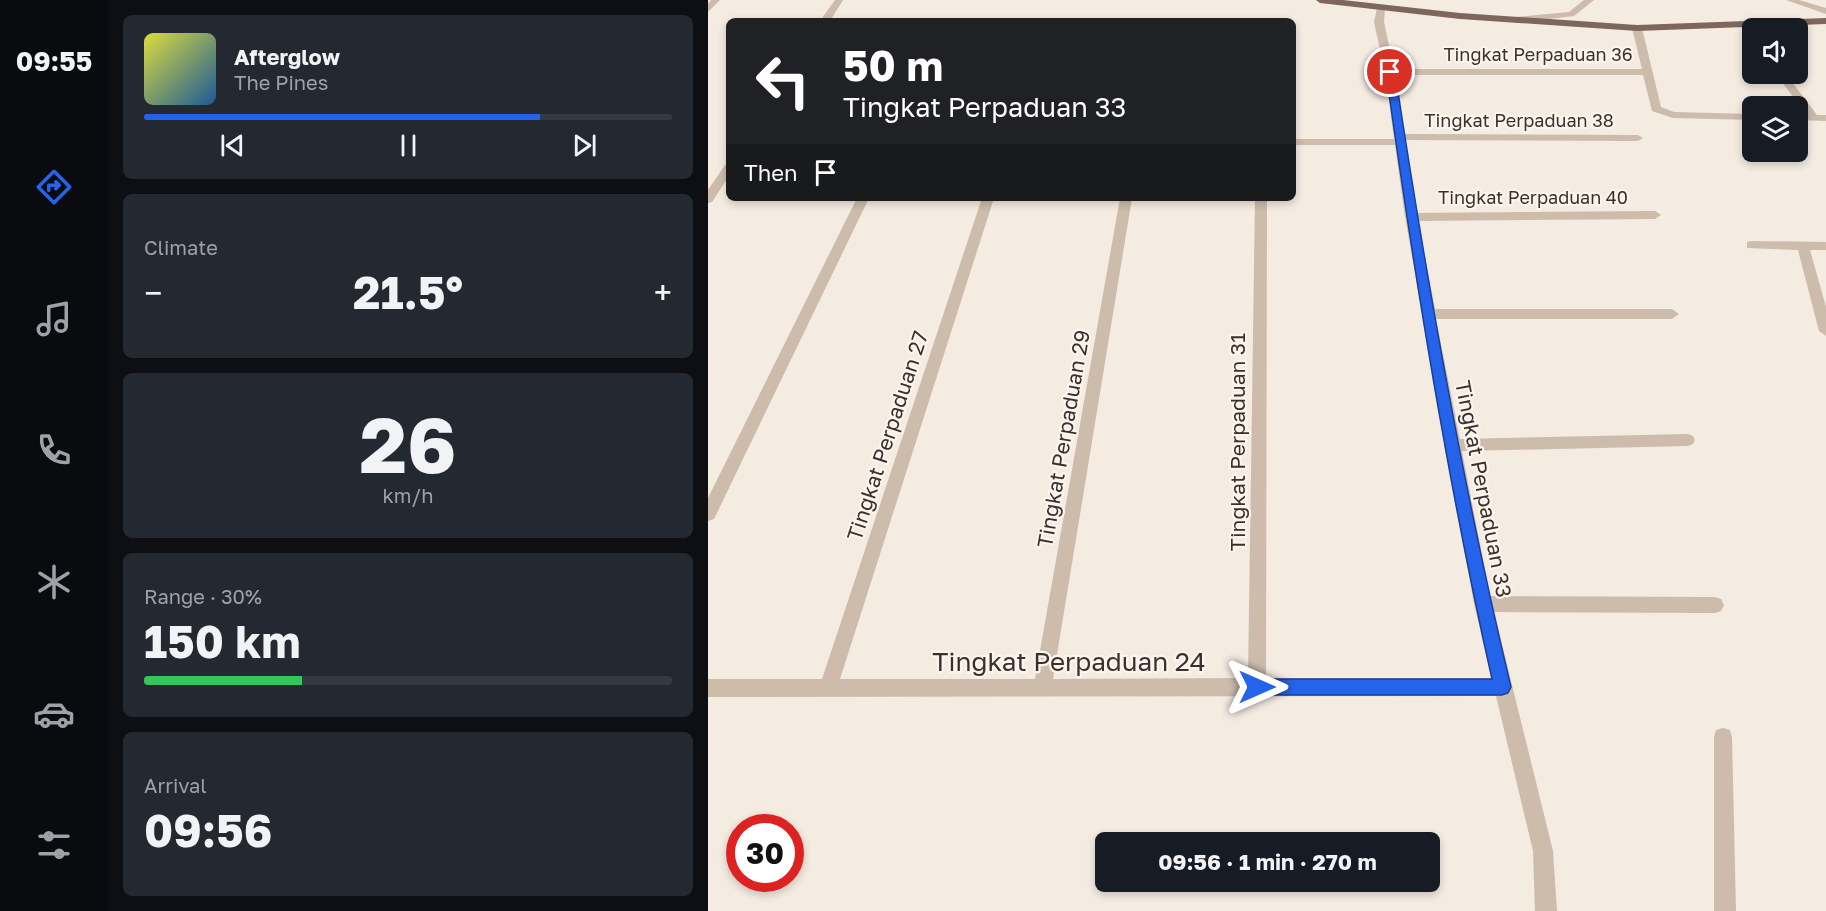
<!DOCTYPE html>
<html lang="en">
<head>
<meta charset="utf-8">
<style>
	body { margin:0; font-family:"Golos Text",sans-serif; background:#242831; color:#f1f3f6; height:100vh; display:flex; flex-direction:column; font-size:22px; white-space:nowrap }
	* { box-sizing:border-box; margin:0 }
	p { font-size:20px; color:#9ea1a6 }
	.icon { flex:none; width:33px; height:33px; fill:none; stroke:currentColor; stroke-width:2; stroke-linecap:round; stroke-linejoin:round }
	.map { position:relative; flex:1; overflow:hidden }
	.drawer { display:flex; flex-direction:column; gap:15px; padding:15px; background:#0d0f14; width:600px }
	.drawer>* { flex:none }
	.top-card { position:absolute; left:18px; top:18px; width:570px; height:183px; border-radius:9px; box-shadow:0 3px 9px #0003; background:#202124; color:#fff; overflow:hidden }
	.controls { position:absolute; left:1034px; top:18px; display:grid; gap:12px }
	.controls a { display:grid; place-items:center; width:66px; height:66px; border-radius:9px; background:#171b24; box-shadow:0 3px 9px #0003; font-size:30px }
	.speed { position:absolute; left:18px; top:814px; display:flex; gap:12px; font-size:30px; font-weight:700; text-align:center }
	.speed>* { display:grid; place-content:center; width:78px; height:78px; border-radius:50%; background:#171b24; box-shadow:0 3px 9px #0003; line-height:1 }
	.speed .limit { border:9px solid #d22; background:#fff; color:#111 }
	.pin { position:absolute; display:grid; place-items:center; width:51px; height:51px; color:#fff; margin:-26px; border:3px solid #fff; border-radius:50%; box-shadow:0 2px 6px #0007 }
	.me { position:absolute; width:66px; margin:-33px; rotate:90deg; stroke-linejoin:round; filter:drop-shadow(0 0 4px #0008) }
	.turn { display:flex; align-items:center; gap:21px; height:126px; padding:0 18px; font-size:27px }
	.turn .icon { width:78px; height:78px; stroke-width:2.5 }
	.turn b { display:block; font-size:42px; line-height:51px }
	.then { display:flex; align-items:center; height:57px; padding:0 18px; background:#0003; gap:12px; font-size:22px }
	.big { font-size:45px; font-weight:700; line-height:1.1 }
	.drawer .tile { flex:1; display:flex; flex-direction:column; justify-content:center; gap:9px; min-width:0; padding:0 21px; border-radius:9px; background:#242831 }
	.drawer .dial { align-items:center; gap:0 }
	.dial b { font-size:78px; line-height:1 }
	.song { display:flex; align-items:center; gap:18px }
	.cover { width:72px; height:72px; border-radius:9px; background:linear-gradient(135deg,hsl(60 70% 55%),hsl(210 70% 35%)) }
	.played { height:6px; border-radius:3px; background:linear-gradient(90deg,#2563eb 75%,#363941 75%) }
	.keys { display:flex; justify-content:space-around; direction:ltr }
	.heat { display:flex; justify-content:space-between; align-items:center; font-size:33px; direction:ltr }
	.charge { height:9px; border-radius:4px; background:linear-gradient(90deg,#34c759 30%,#363941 0) }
	.trip { position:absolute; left:387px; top:832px; width:345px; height:60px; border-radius:9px; background:#171b24; box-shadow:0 3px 9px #0003; font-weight:700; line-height:60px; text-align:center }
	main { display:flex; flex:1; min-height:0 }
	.dock { display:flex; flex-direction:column; width:108px; justify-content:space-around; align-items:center; background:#090b0e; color:#9ea1a6 }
	.dock .icon { width:42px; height:42px }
	.dock .on { color:#2563eb }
	.dock b { font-size:27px; color:#f1f3f6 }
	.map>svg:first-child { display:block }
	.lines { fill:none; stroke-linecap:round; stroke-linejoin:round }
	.minor { fill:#cdbbac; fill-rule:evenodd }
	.major { fill:#7d675c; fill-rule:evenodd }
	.route { fill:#2563eb; stroke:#184099; stroke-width:1.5 }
	.labels { text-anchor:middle; stroke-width:4.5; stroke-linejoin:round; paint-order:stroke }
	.far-street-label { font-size:18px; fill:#3b302b; stroke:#fbf5ee }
	.street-label { font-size:21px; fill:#3b302b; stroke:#fbf5ee }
	.near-street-label { font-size:26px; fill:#3b302b; stroke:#fbf5ee }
</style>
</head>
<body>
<main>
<nav class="dock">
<b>09:55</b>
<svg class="icon on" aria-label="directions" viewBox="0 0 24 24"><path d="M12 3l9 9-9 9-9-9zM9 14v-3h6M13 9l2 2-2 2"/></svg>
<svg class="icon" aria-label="music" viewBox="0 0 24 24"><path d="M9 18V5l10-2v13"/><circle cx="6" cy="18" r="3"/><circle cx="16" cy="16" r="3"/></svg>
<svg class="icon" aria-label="phone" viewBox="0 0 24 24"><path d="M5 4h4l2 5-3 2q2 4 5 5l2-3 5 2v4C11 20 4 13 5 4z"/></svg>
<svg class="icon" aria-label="climate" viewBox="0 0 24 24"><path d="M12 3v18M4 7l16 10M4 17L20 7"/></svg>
<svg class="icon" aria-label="car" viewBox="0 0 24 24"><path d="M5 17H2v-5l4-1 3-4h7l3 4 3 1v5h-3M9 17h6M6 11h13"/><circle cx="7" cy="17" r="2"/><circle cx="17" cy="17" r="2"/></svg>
<svg class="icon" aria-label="filters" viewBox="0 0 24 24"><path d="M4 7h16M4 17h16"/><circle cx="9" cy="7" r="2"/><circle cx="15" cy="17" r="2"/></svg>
</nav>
<section class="drawer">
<div class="tile">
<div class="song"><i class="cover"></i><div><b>Afterglow</b><p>The Pines</p></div></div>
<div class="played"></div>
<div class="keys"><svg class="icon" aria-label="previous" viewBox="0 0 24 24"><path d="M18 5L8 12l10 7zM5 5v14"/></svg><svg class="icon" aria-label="pause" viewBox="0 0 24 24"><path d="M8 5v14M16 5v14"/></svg><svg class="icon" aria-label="next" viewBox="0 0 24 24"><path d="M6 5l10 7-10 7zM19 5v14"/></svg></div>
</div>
<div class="tile"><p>Climate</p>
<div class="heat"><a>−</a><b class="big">21.5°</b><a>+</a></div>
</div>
<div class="tile dial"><b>26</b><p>km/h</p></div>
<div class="tile"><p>Range · 30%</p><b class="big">150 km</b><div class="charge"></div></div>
<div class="tile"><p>Arrival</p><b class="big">09:56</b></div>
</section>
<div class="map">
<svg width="1118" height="911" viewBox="0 0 1118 911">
	<rect width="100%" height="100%" fill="#f4ebe1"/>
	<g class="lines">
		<!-- minor -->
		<path class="minor" d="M3 0H12L0 12V4Z
			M127 0H135L122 21H112Z
			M876 0H886L866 16 807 23 802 20 807 17 861 12Z
			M1078 0H1091L1118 8V14Z
			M673 5 677 8 676 22 686 69H934L924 28 929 25 934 28 953 107 966 112 1044 114V120L965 118 944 111 935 75H687L696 134 930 135 935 138 930 141 697 140 708 213 947 211 953 215 947 219 710 221 727 309H964L971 314 964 319H728L752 439 980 434 985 436 987 440 985 444 980 446 754 451 782 596 1007 597 1013 599 1016 605 1013 611 1007 613 786 612 845 851 849 911H827L825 851 788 696 0 697V679H114L274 198H286L132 679H327L412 198H424L345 679 540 678 547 198H559L558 678H784L766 604 697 217 687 145H585V139H686L677 72 666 22 669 8Z
			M1068 74H1078L1109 115H1118V121L1089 120V114H1098Z
			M21 164V176L4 202 0 203V190L17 165Z
			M149 198H161L6 519 0 521V498Z
			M1043 241 1118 242V250H1102L1118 307V336L1111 331 1090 250 1039 248V242Z
			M1015 728 1022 730 1024 737 1028 911H1006V737L1008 730Z"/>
		<!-- major -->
		<path class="major" d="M608 0H635L752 13 929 25 1118 18V24L929 31 752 19 612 3Z"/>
	</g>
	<!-- route -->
	<path class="route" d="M682 69 687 72C718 278 754 484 803 687L800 693 794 695H549L543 693 541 687 543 681 549 679H784C739 480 706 274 678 72Z"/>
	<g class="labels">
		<!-- far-street labels -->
		<g class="far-street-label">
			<text x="830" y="61">Tingkat Perpaduan 36</text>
			<text x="811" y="127">Tingkat Perpaduan 38</text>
			<text x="825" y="204">Tingkat Perpaduan 40</text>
		</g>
		<!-- street labels -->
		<g class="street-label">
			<text transform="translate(180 436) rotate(-72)" y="7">Tingkat Perpaduan 27</text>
			<text transform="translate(356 439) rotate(-80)" y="7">Tingkat Perpaduan 29</text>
			<text transform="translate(530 442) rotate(-90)" y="7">Tingkat Perpaduan 31</text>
			<text transform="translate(775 489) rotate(79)" y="7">Tingkat Perpaduan 33</text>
		</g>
		<!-- near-street labels -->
		<g class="near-street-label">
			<text x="361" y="671">Tingkat Perpaduan 24</text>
		</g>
	</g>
</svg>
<div class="controls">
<a><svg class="icon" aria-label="sound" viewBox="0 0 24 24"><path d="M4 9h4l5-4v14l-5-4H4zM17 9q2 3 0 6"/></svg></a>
<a><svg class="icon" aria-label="layers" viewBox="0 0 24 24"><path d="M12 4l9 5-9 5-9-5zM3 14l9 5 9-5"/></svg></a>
</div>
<div class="speed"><div class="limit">30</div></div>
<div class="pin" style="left:682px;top:72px;background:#d93025"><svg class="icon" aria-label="arrive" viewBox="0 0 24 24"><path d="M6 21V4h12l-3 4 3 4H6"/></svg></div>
<svg class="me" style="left:549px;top:687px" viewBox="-20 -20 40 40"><path d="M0-17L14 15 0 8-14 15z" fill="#2563eb" stroke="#fff" stroke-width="4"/></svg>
<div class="trip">09:56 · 1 min · 270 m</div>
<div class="top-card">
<div class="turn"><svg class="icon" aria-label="left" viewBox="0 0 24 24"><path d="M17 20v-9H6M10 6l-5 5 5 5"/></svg><div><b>50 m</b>Tingkat Perpaduan 33</div></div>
<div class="then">Then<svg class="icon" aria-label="arrive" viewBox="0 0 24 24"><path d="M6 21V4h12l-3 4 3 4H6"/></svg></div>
</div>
</div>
</main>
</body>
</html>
